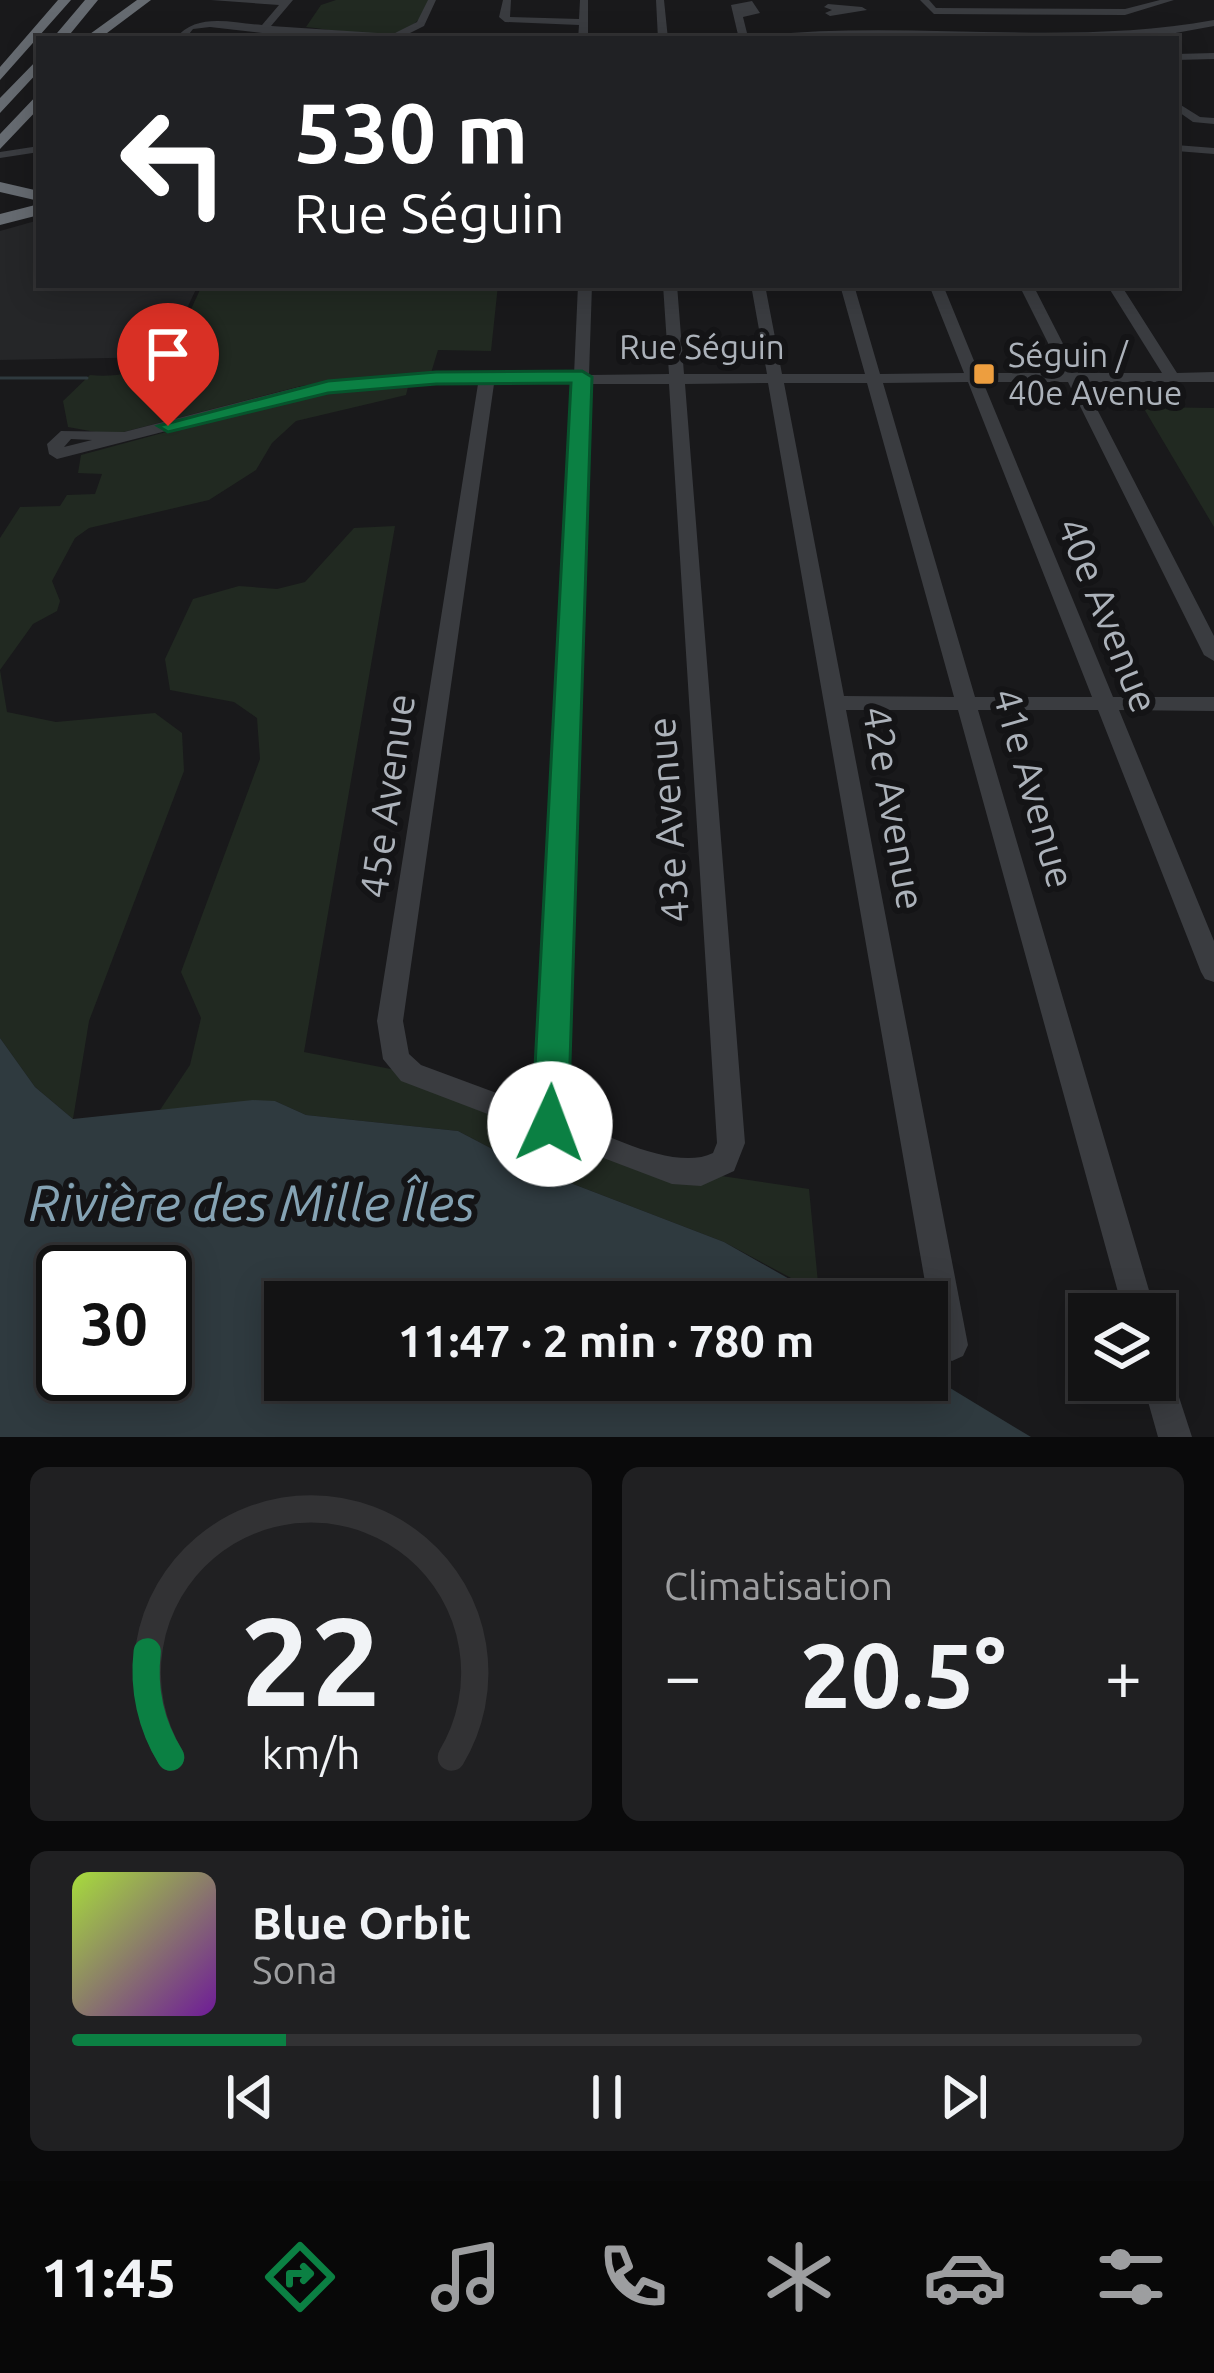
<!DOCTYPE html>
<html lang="fr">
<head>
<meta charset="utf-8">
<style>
	body { margin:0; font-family:Ubuntu,sans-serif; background:#202022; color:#f1f3f6; height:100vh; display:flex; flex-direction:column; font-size:45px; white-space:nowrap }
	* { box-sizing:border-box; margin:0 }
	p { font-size:39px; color:#9d9ea0 }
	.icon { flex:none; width:66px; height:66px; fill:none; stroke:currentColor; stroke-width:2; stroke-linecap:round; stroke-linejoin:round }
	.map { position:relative; height:1437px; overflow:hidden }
	.panel { display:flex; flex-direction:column; gap:30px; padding:30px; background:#0a0a0b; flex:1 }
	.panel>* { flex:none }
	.top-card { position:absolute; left:36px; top:36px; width:1143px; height:252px; border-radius:0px; box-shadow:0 6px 30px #0003,0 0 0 3px #323234; background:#202124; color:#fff; overflow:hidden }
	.tools { position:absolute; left:1068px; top:1293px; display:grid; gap:24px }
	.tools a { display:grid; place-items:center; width:108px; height:108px; border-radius:0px; background:#131314; box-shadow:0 6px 30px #0003,0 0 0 3px #323234; font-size:60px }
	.speed { position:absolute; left:36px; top:1245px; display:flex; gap:24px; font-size:60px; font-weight:700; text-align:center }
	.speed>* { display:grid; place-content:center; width:156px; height:156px; border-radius:50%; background:#131314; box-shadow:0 6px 30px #0003,0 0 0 3px #323234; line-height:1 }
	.speed .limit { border:6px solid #111; border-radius:18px; background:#fff; color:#111 }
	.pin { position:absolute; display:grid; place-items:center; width:102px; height:102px; color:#fff; margin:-123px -51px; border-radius:50% 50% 50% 0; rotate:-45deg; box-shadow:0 0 12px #0007 }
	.pin .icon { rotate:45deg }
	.me { position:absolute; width:132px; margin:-66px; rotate:2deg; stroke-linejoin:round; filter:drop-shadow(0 0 9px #0008) }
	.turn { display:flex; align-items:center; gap:42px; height:252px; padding:0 60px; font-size:54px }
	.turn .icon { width:156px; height:156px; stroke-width:2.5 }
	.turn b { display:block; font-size:84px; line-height:102px }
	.big { font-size:90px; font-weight:700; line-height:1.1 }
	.panel .card { flex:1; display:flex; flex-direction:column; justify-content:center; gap:18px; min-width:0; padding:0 42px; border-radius:18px; background:#202022 }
	.panel .dial { align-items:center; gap:0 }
	.dial svg { height:312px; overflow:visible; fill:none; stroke:#323234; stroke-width:7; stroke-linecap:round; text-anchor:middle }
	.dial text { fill:#f1f3f6; stroke:none }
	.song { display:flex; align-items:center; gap:36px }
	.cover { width:144px; height:144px; border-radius:18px; background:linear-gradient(135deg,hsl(80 70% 55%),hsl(280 70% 35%)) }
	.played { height:12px; border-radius:6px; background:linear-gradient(90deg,#0b8043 20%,#323234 20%) }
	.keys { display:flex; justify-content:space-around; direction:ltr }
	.heat { display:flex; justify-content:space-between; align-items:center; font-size:66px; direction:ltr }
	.panel .tiles { flex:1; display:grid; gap:30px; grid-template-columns:1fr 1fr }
	.card:last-child { grid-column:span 2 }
	.trip { position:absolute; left:264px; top:1281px; width:684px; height:120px; border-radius:0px; background:#131314; box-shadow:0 6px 30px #0003,0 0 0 3px #323234; font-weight:700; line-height:120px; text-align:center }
	.menu { display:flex; height:192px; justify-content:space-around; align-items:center; background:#080808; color:#9d9ea0 }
	.menu .icon { width:84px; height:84px }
	.menu .on { color:#0b8043 }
	.menu b { font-size:54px; color:#f1f3f6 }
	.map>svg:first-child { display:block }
	.built { fill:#252628 }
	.green { fill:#212921 }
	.water { fill:#2f3a3f; fill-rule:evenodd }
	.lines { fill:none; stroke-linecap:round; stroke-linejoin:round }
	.stream { stroke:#2f3a3f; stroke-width:3 }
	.minor { fill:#3a3c40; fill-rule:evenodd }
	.highway { fill:#666b71; fill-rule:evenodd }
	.route { fill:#0b8043; stroke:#07532c; stroke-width:3 }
	.poi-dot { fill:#ed9e3f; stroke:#141416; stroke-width:4.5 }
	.labels { text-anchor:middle; stroke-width:12; stroke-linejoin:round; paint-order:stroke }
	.far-street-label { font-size:33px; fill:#acb2ba; stroke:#141416 }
	.far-poi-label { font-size:33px; fill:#acb2ba; stroke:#141416; text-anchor:start }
	.street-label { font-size:39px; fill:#acb2ba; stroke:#141416 }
	.near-water-label { font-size:51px; font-style:italic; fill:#85a3b4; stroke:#141416 }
</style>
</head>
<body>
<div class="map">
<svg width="1214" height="1437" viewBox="0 0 1214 1437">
	<rect width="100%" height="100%" fill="#19191b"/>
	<!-- built -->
	<path class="built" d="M39 220V285H198L164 357 0 360V231Z"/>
	<!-- green -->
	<path class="green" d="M336 0H432C407 53 357 32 306 27L321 5Z
		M202 285H498L491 351 438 350 431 373 301 386 112 435 68 427 63 401 90 375C157 382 179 338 202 285Z
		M409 383 406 395 296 421 272 443 256 470 209 500 89 528 75 538 52 581 60 601 57 611 33 624 0 670 7 712 56 722 155 713 182 733 184 771 89 1021 73 1119 35 1087 0 1038V538L20 507 60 506 67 495 95 494 102 474 78 473 81 455 300 396Z
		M1143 407 1214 408V527Z
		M395 526 304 1052 411 1073 701 1173 809 1189 819 1293 724 1242 521 1164 458 1131 306 1115 275 1101 160 1110 190 1065 201 1018 181 972 260 759 257 718 234 702 170 690 165 659 193 599 239 586 277 589 305 582 354 528Z"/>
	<!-- water -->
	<path class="water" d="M0 1038 35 1087 73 1119 253 1100 275 1101 306 1115 458 1131 521 1164 724 1242 830 1302H285V1380H927V1374L1031 1437H0ZM63 1272H165V1374H63Z"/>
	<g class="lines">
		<!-- stream -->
		<path class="stream" d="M0 378H87"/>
		<!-- minor -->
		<path class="minor" d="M211 0H293L271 26 393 34 417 22 428 0H436L424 26 406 35 425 39 262 33 210 27 193 29 185 39H175C197 12 230 23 262 25L279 5Z
			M503 0H511L510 17 579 19 580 0H588V39H578L579 25 505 22 499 17Z
			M656 0H664L668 39H658Z
			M920 0H929L936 8 1125 9 1160 0H1174L1125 15 934 14Z
			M752 1 760 13 743 17 748 37C902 18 1061 48 1214 20V26L1159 36 739 39 731 5Z
			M828 4 862 7 867 10 830 16 825 13 832 10 824 7Z
			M1214 53V59L1176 60V54Z
			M1176 102 1200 117 1214 118V124L1193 122 1176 110Z
			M1176 145 1214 148V154L1176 151Z
			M39 146V152L0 158V152Z
			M578 285H592L589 375 669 374 663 285H677L684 374H767L751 285H765L782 374H865L840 285H854L880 374 964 373 929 285H943L979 373H1063L1019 285H1033L1078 373H1162L1107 285H1121L1177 373 1214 372V382H1083L1214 636V661L1204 655 1068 382H983L1113 697H1214V711L1119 710 1214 941V982L1205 979 1201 972 1098 710H978L1156 1314 1155 1315 1124 1314 958 710H846L968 1345 963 1356 952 1361 941 1356 936 1345 768 383 685 384 745 1143 734 1171 701 1186 672 1184 401 1081 383 1059 377 1021 478 384 400 385 299 397 57 459 49 454 47 444 61 431 124 432 299 387 400 375 487 372 574 375ZM968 382 1092 697H975L883 383ZM784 383H867L954 697 844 696ZM494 384H573L537 1108 421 1065 409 1054 403 1021ZM589 384H669L717 1143 713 1153C675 1172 603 1133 564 1118ZM71 439 92 440 64 447Z
			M1155 1352 1166 1357 1192 1437H1158L1142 1380H1155Z"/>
		<!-- highway -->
		<path class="highway" d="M58 0H71L0 80V67Z
			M85 0H98L66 39H52Z
			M137 0H151L99 39H83Z
			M39 58V71L0 113V98Z
			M39 93V108L0 149V134Z
			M0 182 39 191V201L0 192Z
			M39 204V215L0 225V214Z"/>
	</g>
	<!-- route -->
	<path class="route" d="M582 371 592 377 568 1124 563 1135 550 1139 537 1135 532 1124 571 383 436 384 328 393 168 432 158 426 328 381 436 372Z"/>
	<!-- markers -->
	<rect class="poi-dot" x="972" y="362" width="24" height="24" rx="6"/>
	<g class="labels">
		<!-- far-street labels -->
		<g class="far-street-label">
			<text x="702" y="359">Rue Séguin</text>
		</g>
		<!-- far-poi labels -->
		<g class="far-poi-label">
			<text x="1008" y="367">Séguin /<tspan x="1008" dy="38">40e Avenue</tspan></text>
		</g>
		<!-- street labels -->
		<g class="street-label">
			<text transform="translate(1108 615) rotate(68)" y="14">40e Avenue</text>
			<text transform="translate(1034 788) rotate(74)" y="14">41e Avenue</text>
			<text transform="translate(387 796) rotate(-82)" y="14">45e Avenue</text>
			<text transform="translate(894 808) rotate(80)" y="14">42e Avenue</text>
			<text transform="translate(668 820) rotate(-94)" y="14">43e Avenue</text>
		</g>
		<!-- near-water labels -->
		<g class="near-water-label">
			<text x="252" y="1221">Rivière des Mille Îles</text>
		</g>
	</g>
</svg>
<div class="tools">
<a><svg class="icon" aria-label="layers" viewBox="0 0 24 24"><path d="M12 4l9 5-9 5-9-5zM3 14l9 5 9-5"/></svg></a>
</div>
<div class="speed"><div class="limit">30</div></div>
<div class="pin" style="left:168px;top:426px;background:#d93025"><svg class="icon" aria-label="arrive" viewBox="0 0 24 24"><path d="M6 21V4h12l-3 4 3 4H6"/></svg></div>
<svg class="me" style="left:550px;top:1124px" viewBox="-20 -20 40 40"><circle r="19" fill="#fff"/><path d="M0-13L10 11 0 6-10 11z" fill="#0b8043"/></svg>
<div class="trip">11:47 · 2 min · 780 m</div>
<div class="top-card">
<div class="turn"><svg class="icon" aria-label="left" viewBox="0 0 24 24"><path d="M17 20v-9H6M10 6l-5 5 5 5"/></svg><div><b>530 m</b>Rue Séguin</div></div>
</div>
</div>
<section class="panel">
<div class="tiles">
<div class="card dial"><svg viewBox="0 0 100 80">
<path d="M14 69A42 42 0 1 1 86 69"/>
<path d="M14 69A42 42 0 0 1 8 42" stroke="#0b8043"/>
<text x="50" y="56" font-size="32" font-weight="700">22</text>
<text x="50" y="72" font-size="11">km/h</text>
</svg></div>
<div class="card"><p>Climatisation</p>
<div class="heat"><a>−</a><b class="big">20.5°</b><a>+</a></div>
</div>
<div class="card">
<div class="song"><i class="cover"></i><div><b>Blue Orbit</b><p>Sona</p></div></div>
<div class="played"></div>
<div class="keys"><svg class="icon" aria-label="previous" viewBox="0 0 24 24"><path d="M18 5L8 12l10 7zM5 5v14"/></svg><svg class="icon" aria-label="pause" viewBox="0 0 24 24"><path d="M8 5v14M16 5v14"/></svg><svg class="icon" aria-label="next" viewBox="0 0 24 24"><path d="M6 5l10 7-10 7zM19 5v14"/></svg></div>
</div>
</div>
</section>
<nav class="menu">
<b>11:45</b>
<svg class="icon on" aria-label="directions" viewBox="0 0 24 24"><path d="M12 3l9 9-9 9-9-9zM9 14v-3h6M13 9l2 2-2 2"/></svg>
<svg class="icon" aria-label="music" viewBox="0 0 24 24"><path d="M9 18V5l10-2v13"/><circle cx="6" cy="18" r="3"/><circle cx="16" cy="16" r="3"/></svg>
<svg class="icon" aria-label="phone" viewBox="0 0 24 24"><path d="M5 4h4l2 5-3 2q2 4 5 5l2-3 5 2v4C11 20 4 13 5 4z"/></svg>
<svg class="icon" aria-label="climate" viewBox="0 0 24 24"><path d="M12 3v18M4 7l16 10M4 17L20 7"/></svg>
<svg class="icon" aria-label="car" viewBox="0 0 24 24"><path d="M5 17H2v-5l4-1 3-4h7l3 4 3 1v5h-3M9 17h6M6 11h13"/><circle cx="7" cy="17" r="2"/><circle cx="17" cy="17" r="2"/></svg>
<svg class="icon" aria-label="filters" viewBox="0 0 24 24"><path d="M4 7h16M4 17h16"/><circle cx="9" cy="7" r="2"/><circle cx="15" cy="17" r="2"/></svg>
</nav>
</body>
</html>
